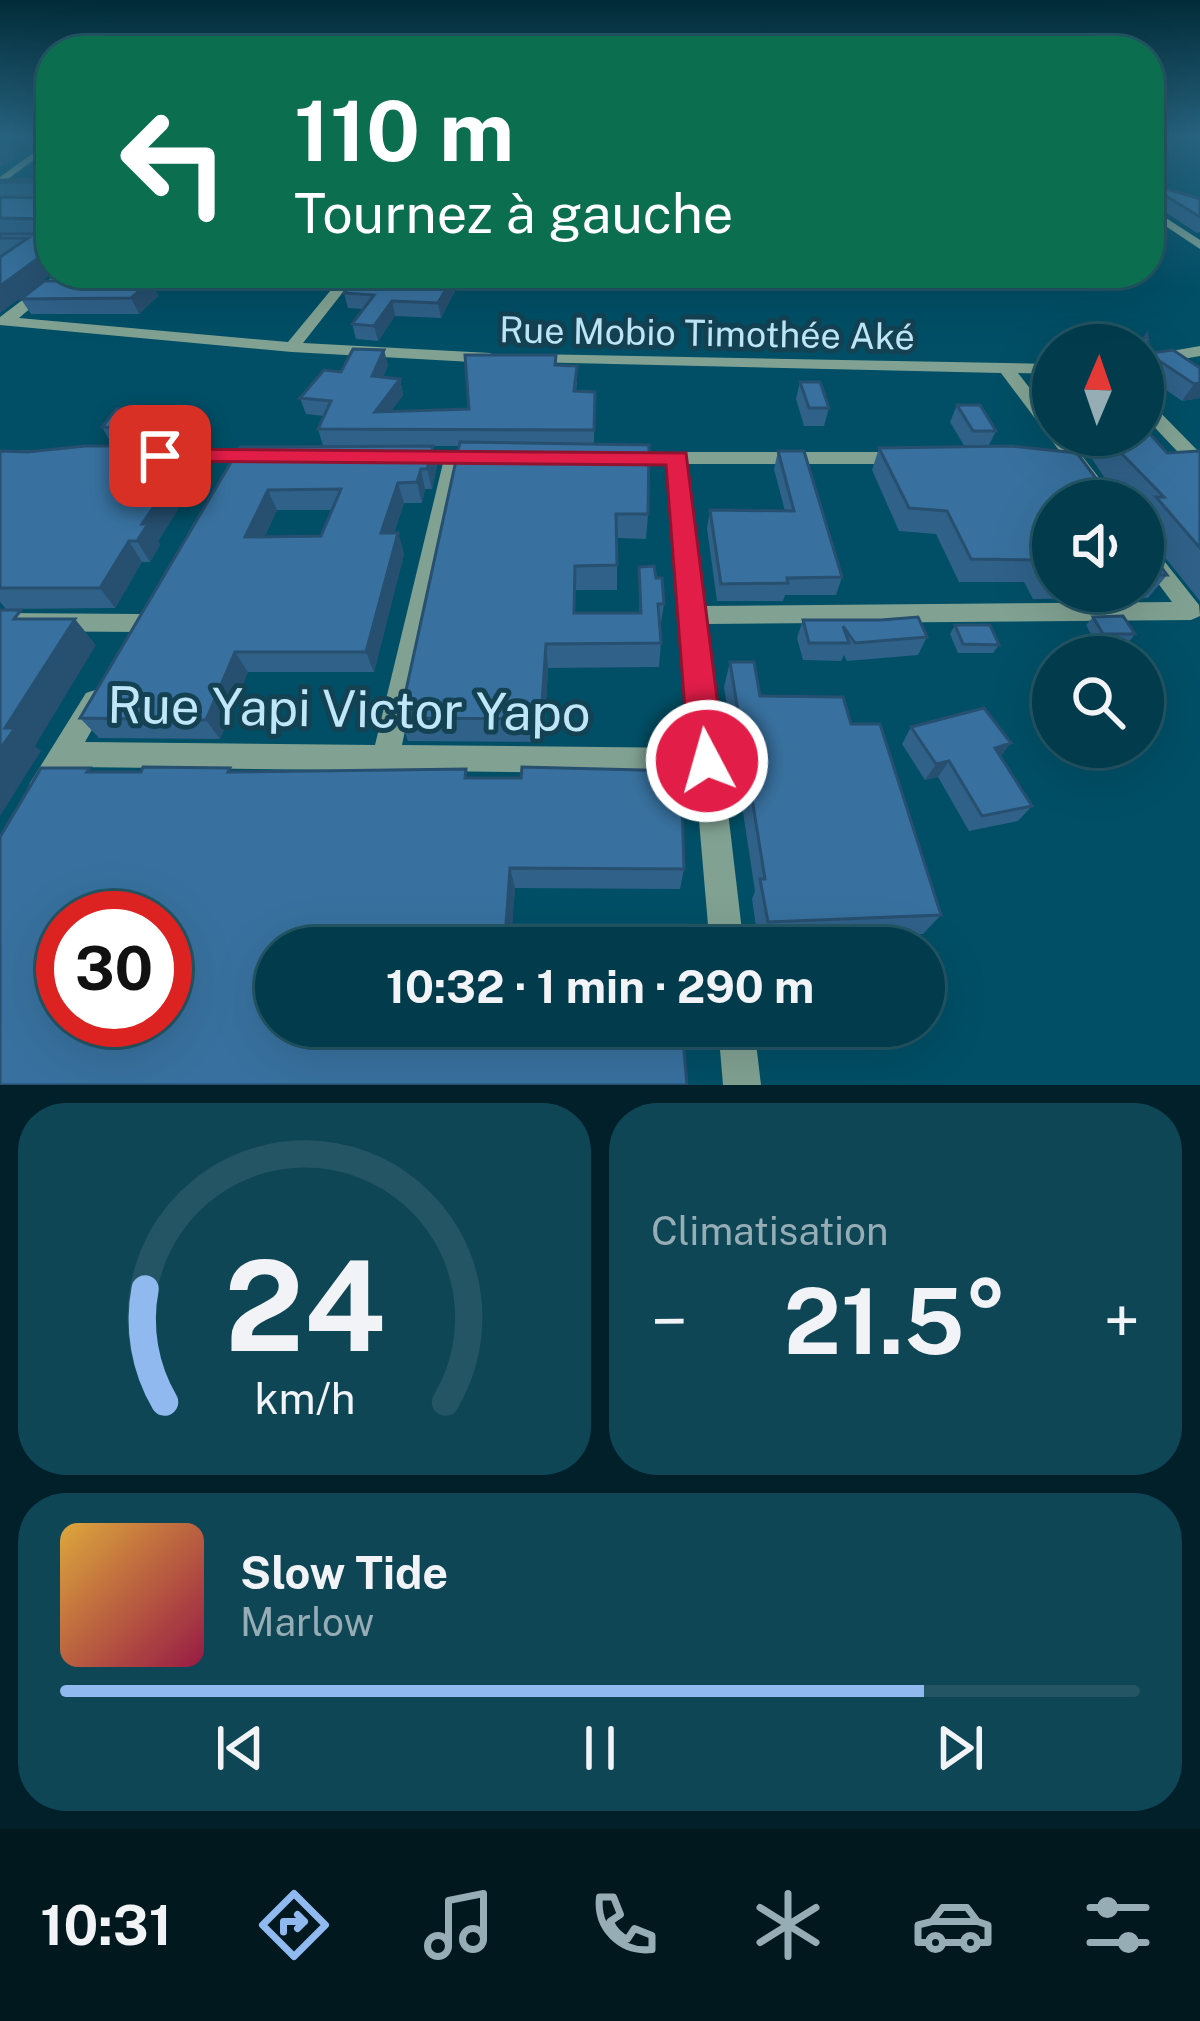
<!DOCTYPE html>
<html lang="fr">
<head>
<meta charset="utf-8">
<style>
	body { margin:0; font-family:"Public Sans",sans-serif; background:#0f4656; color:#f1f3f6; height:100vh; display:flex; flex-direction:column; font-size:45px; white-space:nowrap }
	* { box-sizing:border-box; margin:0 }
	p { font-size:39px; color:#96adb5 }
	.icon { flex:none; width:66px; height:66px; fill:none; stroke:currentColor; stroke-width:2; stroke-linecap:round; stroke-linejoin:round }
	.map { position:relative; height:1085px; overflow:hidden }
	.details { display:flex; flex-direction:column; gap:18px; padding:18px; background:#01202a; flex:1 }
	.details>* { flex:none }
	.guide { position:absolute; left:36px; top:36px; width:1128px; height:252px; border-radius:48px; box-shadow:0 12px 48px #0002,0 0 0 3px #235564; background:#0b6e4f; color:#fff; overflow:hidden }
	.needle { width:78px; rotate:2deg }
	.tools { position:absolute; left:1032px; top:324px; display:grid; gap:24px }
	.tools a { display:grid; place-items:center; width:132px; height:132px; border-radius:50%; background:#013b4c; box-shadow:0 12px 48px #0002,0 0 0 3px #235564; font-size:60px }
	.speed { position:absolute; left:36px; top:891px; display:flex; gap:24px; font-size:60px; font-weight:700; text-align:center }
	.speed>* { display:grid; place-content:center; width:156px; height:156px; border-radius:50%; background:#013b4c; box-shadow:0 12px 48px #0002,0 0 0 3px #235564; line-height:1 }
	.speed .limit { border:18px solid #d22; background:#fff; color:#111 }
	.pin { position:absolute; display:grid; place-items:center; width:102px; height:102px; color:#fff; margin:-51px; border-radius:24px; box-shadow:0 6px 18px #0006 }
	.me { position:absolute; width:132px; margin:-66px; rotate:354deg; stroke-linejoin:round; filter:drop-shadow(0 0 9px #0008) }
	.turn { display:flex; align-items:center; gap:42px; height:252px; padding:0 60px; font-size:54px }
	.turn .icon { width:156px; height:156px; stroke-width:2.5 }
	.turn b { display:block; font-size:84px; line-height:102px }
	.big { font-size:90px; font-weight:700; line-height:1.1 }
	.details .tile { flex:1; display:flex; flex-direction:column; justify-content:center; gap:18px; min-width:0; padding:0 42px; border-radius:48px; background:#0f4656 }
	.details .dial { align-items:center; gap:0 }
	.dial svg { height:312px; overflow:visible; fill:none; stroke:#235564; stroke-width:7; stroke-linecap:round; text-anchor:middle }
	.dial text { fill:#f1f3f6; stroke:none }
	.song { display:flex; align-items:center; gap:36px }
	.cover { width:144px; height:144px; border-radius:18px; background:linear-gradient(135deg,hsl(40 70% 55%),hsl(340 70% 35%)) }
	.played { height:12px; border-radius:6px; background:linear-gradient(90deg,#90b9f0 80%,#235564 80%) }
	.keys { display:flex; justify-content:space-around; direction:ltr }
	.heat { display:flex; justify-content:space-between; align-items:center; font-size:66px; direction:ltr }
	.details .tiles { flex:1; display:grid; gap:18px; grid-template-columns:1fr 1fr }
	.tile:last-child { grid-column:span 2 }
	.trip { position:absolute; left:255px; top:927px; width:690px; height:120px; border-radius:60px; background:#013b4c; box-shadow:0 12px 48px #0002,0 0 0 3px #235564; font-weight:700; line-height:120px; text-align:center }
	.menu { display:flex; height:192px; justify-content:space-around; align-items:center; background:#00181e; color:#96adb5 }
	.menu .icon { width:84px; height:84px }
	.menu .current { color:#90b9f0 }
	.menu b { font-size:54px; color:#f1f3f6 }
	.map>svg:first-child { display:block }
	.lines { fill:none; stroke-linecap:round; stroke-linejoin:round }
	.minor { fill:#81a293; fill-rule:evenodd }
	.wall { fill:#306189; fill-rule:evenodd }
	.shaded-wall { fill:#274f6f }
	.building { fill:#38719f; stroke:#274f6f; stroke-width:3; fill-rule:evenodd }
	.route { fill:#e11d48; stroke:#92132f; stroke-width:3 }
	.labels { text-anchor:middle; stroke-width:10; stroke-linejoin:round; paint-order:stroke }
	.far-street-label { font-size:36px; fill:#bfe7f8; stroke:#144253 }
	.near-street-label { font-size:51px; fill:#bfe7f8; stroke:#144253 }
</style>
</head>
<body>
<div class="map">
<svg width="1200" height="1085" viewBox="0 0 1200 1085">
	<rect width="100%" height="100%" fill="#014f66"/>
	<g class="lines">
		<!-- minor -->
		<path class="minor" d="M51 140V147L0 185V177Z
			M1149 207 1200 240V249L1149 215Z
			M58 273H72L19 318 288 342 345 273H358L303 343 490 353 498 358 490 363 292 352 0 325V317Z
			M430 273 523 280 530 284 523 288 425 280V274Z
			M126 283H168L175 287 168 291 121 290 119 287Z
			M1200 346V356L1143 366V356Z
			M533 354 1053 364V374L1018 373 1053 418V435H1066L1117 501H1097L1001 373 528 362V356Z
			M1143 400 1149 401 1200 453V470L1193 468 1143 415Z
			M169 450 263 451 272 457 263 463 162 460 160 456Z
			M409 451 485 452 494 458 485 464 461 463 402 745 693 748 668 464 618 462 616 458 618 454 625 452H899L908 458 899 464H687L704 606 1172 602 1143 563V540L1150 543 1199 605 1200 616 1191 620 706 624 744 948H710L695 774 71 767 50 803 40 807 30 803 26 793 30 783 86 693 95 690 104 693 108 701 85 742 375 745 443 463 402 461 400 457Z
			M0 613 141 614 149 616 153 623 149 630 141 632 0 631Z
			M718 1026H754L761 1085H723Z"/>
	</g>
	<!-- wall -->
	<path class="wall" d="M51 179 52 273 0 313V257L3 255H0V180Z
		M1158 191 1200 199V232L1197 233 1152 203Z
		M68 273H182L173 281 151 280 158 296 139 314H31L21 299 143 280 72 279Z
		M336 273 324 291 300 290 297 282Z
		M455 291 441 318 395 316 378 341 356 339 352 324 363 309 348 308 344 293Z
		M1143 345 1150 353 1200 368V398L1182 401 1143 374Z
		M556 355 557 365 577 382 576 391 595 392 594 444 648 514 646 539 617 538V590H575V613H639V567L656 578 664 604 660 628 661 643 659 667 548 668 544 742 408 741 400 718 460 446H433L437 466 432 489H425L422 503H404L394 533H398L404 554 374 672H248L220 739 99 738 80 718 240 447 323 446 318 429 324 416 306 414 300 398 341 372 388 365 383 377 400 379 403 395 391 411 469 409ZM277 510H332L321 536H265Z
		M800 382 829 408 824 426H804L796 399Z
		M957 405 996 431 988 447 1053 501V591H1143V542L1167 575 1148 598 1033 599 1024 582H959L936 534 899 531 872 470 879 448 965 447 950 422Z
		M185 424 186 445H112L102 427Z
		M1090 435H1143L1167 453 1200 451V601L1143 530V501H1126L1106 480 1083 445Z
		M176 446 179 451 202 471 158 541 160 545 150 562H142L115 608 6 609 0 602V451Z
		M778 451 842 577 836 595H785L783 601H717L707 528 710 510 785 511 774 469Z
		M1093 617 1135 634 1128 643H1096L1086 625Z
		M803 620 927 637 918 655 847 661 844 655 841 661 803 660 797 638Z
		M955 625 999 645 993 653H958L950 634Z
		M730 662 760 696 851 724 941 915 923 934 758 940 752 899 755 891 724 687Z
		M911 727 1001 757 1032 806 1018 821 969 831 938 777 925 780 902 744Z
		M94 772H233L469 778 684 869 680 889 515 888 512 925 433 945H407L276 1026 696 1029 690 1042H683L685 1068 0 1085Z"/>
	<!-- shaded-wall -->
	<path class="shaded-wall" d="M8 144 16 159 0 167V148Z
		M48 251 51 256 52 273 0 313V286Z
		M170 273H182L173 281Z
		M329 273H336L324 291 322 284Z
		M453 277 455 291 441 318 438 303Z
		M151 280 158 296 139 314 131 298Z
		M392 301 395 316 378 341 374 326Z
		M384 350 388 365 376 392 372 376Z
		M400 379 403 395 379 428 375 412Z
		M1200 383V398L1182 401 1194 384Z
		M176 407 185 424 186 445 177 428Z
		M176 446 184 462 192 451 202 471 158 541 160 545 150 562 137 541 142 524 176 451Z
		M433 446 437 466 432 489 427 469Z
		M421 469 425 489 422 503 417 482Z
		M398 483 404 503 387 554 381 533Z
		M268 490 277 510 255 557 245 537Z
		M398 533 404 554 374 672 366 652Z
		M129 541 142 562 115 608 100 588Z
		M75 619 96 645 35 746 41 751 0 816V749L5 728Z
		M546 644 548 668 544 742 541 719Z
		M235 652 248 672 220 739 206 720Z
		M1011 743 998 760 995 748Z
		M949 761 938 777 925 780 936 764Z
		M510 868 515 888 511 943 506 925Z
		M395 928 407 945 406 948H392Z"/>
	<!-- building -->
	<path class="building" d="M51 179V189L47 191 43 182H0V180Z
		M1167 189 1200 199V217L1158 191Z
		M0 197 51 198V251H48L0 286V257L28 238H0V234H41L45 219 0 218Z
		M306 273H329L322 284 297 282Z
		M361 273H420L453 277 438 303 392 301 374 326 352 324 374 295 344 293Z
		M151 280 131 298 21 299 44 281Z
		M1147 334 1150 353 1173 350 1200 368V383L1194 384 1143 350V345H1140Z
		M353 349 384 350 372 376 400 379 375 412 469 409 465 355H556L555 365 577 366 574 391 595 392 594 430 318 429 331 401 300 398 324 370 341 372Z
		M800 382H820L829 408H809Z
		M957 405H980L996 431H973Z
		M176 407 177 428 102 427 116 409Z
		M1143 434H1150L1167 453 1200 451V548L1156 497H1164L1123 455 1109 435Z
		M460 442 649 445 648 514H616L617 565 575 566 574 613H641L639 567 654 566 656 578H662L664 604H658L661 643 546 644 541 719 400 718Z
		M85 446H176V451H192L142 524H148L137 541H129L100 588H0V451L27 452Z
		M433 446 427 469H421L417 482 398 483 381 533H398L366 652H235L206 720 80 718 240 447ZM341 489 321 536 245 537 268 490Z
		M1012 446 1077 453 1113 501H1053V576H1049L1038 560 971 559 947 511 909 508 879 448Z
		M778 451H804L842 577 787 578 788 583 721 584 710 510 794 511Z
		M1143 542 1167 575H1143Z
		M0 610H21L14 619H75L5 728H15L0 749Z
		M1123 616 1135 634H1103L1093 617Z
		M918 617 927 637 855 643 843 626 849 643H809L803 620H881Z
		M955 625H990L999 645 963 644Z
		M730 662H754L760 696 843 697 851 724H880L941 915 768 922 760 879H765Z
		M984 708 1011 743 995 748 1032 806 982 816 949 761 936 764 911 727Z
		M143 767 230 768 228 772 466 769 465 778H521L522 767 681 771 684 869 510 868 506 925H687L689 948H432L436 927 395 928 392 948H276V1026H696V1029H682L687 1085H0V837L41 768H90L87 772H141ZM63 918H165V1020H63Z"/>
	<!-- sky -->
	<linearGradient id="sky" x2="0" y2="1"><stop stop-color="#012b38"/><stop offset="0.47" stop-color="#27637f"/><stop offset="1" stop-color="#27637f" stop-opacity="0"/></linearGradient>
	<rect width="1200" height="289" fill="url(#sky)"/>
	<!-- route -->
	<path class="route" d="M160 449 686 453 725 761 719 772 707 777 694 772 689 761 666 465 152 461V451Z"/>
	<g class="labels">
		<!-- far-street labels -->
		<g class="far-street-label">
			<text transform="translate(707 333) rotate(1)" y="13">Rue Mobio Timothée Aké</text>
		</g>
		<!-- near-street labels -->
		<g class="near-street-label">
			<text transform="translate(349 709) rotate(1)" y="18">Rue Yapi Victor Yapo</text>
		</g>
	</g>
</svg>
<div class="tools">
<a><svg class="needle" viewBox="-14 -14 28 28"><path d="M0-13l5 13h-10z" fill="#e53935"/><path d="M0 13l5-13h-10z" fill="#96adb5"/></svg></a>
<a><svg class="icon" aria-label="sound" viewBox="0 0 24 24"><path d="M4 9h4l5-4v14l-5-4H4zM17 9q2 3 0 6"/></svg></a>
<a><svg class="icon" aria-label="search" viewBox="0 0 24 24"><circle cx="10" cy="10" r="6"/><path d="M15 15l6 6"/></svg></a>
</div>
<div class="speed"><div class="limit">30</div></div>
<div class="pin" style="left:160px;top:456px;background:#d93025"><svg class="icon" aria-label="arrive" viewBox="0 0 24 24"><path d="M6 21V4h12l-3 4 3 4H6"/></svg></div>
<svg class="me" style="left:707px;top:761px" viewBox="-20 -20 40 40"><circle r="17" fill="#e11d48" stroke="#fff" stroke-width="3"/><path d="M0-11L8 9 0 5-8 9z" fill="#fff"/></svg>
<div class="trip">10:32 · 1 min · 290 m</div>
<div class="guide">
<div class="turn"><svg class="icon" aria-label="left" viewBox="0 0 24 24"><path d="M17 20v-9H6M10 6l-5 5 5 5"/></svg><div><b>110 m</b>Tournez à gauche</div></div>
</div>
</div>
<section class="details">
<div class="tiles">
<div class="tile dial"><svg viewBox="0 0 100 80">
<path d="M14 69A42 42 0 1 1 86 69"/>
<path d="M14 69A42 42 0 0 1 9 40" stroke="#90b9f0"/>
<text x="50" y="56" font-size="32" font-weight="700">24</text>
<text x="50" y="72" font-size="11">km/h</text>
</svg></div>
<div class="tile"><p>Climatisation</p>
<div class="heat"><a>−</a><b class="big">21.5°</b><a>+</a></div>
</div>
<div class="tile">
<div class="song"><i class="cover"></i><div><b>Slow Tide</b><p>Marlow</p></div></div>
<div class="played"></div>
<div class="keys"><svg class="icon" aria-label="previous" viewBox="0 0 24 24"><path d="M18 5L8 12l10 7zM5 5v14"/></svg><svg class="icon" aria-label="pause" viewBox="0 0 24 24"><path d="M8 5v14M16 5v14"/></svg><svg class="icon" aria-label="next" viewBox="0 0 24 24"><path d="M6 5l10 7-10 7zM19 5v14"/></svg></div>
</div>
</div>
</section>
<nav class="menu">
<b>10:31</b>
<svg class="icon current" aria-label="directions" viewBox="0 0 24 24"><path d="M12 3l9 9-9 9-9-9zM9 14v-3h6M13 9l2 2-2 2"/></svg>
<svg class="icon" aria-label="music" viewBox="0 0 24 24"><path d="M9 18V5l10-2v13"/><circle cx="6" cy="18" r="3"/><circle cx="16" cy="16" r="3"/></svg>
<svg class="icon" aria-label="phone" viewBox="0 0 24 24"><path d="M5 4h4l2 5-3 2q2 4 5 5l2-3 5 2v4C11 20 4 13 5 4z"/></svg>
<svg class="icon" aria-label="climate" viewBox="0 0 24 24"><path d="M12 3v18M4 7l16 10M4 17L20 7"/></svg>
<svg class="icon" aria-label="car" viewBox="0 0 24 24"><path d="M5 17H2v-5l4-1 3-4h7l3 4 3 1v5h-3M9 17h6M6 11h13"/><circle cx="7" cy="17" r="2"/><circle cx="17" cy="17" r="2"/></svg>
<svg class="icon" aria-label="filters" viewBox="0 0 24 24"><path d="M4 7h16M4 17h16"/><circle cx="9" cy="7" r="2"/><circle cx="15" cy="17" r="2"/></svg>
</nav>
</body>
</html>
